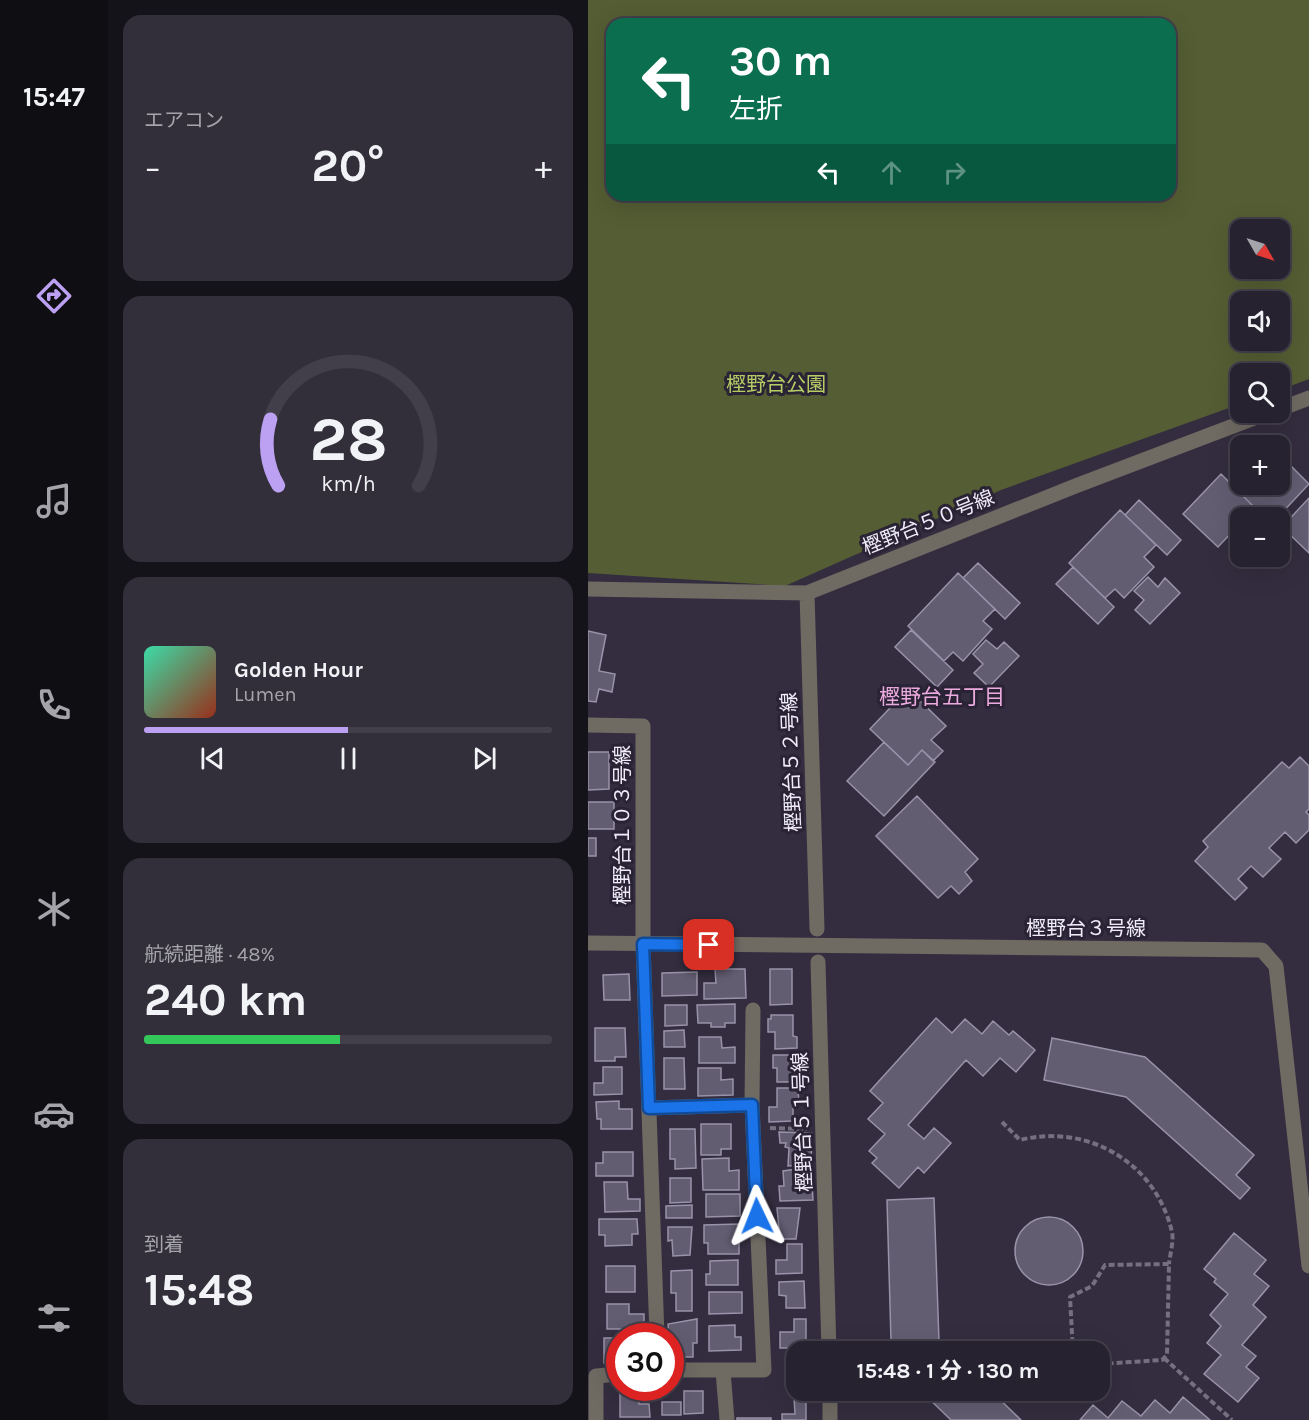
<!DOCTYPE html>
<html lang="ja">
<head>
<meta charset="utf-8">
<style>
	body { margin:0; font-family:Karla,"Noto Sans JP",sans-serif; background:#322f3b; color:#f1f3f6; height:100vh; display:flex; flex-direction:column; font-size:22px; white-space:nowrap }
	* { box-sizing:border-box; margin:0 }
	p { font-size:20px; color:#a4a4aa }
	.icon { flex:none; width:33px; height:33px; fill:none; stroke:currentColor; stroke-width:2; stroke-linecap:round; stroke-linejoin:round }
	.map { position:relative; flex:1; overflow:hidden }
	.side { display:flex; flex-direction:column; gap:15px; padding:15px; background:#15131a; width:480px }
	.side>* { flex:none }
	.top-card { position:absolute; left:18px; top:18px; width:570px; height:183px; border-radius:18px; box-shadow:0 6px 24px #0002,0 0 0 2px #423f4b; background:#0b6e4f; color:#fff; overflow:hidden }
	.needle { width:39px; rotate:129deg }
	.tools { position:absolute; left:642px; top:219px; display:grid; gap:12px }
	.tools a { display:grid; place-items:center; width:60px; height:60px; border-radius:12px; background:#26222f; box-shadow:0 6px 24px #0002,0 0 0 2px #423f4b; font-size:30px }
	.speed { position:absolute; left:18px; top:1323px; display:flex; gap:12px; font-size:30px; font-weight:700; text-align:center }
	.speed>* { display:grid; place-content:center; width:78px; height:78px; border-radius:50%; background:#26222f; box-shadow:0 6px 24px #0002,0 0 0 2px #423f4b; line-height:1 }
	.speed .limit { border:9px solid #d22; background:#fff; color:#111 }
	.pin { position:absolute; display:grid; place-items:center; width:51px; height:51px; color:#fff; margin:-26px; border-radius:12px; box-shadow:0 3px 9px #0006 }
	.me { position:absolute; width:66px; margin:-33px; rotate:358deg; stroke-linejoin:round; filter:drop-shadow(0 0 4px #0008) }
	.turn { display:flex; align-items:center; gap:21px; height:126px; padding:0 24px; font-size:27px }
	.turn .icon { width:78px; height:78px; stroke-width:2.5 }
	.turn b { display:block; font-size:42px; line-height:51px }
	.lanes { display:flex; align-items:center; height:57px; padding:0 24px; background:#0003; justify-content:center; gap:30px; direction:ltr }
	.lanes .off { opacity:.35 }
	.big { font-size:45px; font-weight:700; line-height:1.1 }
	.side .widget { flex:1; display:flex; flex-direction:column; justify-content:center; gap:9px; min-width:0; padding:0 21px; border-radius:18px; background:#322f3b }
	.side .dial { align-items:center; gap:0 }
	.dial svg { height:156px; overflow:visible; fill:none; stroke:#423f4b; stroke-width:7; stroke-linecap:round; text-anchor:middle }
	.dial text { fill:#f1f3f6; stroke:none }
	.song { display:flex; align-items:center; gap:18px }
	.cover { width:72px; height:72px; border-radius:9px; background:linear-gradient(135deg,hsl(160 70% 55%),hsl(10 70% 35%)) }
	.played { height:6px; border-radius:3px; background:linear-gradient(90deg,#bca0f2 50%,#423f4b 50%) }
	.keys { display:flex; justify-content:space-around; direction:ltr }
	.heat { display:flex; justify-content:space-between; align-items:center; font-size:33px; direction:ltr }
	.charge { height:9px; border-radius:4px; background:linear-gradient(90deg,#34c759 48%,#423f4b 0) }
	.trip { position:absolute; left:198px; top:1341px; width:324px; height:60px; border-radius:18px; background:#26222f; box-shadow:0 6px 24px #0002,0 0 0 2px #423f4b; font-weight:700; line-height:60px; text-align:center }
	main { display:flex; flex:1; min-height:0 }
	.tab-bar { display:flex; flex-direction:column; width:108px; justify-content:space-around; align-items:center; background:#0f0e13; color:#a4a4aa }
	.tab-bar .icon { width:42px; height:42px }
	.tab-bar .active { color:#bca0f2 }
	.tab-bar b { font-size:27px; color:#f1f3f6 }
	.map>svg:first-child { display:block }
	.green { fill:#545d33; fill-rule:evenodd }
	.building { fill:#635d72; stroke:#9993a9; stroke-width:1.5 }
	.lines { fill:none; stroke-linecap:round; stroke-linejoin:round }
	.path { stroke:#757080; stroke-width:4; stroke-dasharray:6 3; stroke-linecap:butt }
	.minor { stroke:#6f6a62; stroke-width:15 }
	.route-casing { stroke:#114b97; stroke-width:15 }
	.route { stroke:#1a73e8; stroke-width:10 }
	.labels { text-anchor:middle; stroke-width:6; stroke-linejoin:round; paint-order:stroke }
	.park-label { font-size:20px; fill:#b6cc65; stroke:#292335 }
	.street-label { font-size:20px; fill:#efebf8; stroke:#292335 }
	.neighbourhood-label { font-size:21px; fill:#ecabde; stroke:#292335 }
</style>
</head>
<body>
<main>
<nav class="tab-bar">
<b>15:47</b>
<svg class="icon active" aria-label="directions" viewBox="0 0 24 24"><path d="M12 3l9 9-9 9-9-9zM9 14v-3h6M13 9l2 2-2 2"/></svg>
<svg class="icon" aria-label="music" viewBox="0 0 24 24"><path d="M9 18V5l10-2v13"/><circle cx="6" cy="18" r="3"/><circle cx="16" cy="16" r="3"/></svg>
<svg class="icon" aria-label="phone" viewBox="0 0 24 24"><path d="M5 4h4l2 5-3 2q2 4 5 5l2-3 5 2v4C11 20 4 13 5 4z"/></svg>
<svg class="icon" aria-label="climate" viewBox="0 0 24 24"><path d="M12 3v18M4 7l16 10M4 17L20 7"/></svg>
<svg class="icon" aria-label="car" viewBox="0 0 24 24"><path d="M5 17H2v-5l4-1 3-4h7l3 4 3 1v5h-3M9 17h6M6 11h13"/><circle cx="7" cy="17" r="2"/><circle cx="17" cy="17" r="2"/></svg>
<svg class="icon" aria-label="filters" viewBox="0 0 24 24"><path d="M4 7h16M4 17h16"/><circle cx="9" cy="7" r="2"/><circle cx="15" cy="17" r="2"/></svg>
</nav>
<section class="side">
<div class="widget"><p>エアコン</p>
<div class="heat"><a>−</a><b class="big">20°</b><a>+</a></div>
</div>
<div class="widget dial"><svg viewBox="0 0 100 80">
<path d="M14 69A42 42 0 1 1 86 69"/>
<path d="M14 69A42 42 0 0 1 10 35" stroke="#bca0f2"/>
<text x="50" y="56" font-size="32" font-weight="700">28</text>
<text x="50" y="72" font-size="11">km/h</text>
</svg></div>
<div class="widget">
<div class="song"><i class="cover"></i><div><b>Golden Hour</b><p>Lumen</p></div></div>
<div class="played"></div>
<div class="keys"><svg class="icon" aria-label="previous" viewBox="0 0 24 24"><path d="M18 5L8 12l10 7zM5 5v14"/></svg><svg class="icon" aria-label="pause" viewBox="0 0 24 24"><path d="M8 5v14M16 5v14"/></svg><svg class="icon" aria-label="next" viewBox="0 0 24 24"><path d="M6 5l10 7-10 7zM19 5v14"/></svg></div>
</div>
<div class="widget"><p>航続距離 · 48%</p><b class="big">240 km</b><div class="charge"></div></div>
<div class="widget"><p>到着</p><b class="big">15:48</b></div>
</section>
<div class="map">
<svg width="721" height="1420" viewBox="0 0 721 1420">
	<rect width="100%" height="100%" fill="#332d3f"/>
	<!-- green -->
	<path class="green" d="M0 0H721V379L692 390V374H652V404L413 490 197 586 0 573ZM24 24H582V195H24ZM652 230H692V268H652ZM652 302H692V340H652Z"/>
	<!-- building -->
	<path class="building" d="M692 455 721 484 689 518H677L648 489 652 484H692Z
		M633 474 667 508 658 518H652V540L644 532 630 547 595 514Z
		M721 498V553L694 527Z
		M551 500 593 540 579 555 537 515Z
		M532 510 568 545 556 557 566 567 536 598 527 589 517 598 481 563Z
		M696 510 703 517 694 527 689 518Z
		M390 563 432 603 417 619 375 578Z
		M485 567 526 607 510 624 468 584Z
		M370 573 407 609 395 621 404 629 375 661 365 652 356 661 320 626Z
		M560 577 570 587 577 578 592 593 562 624 547 610 556 600 546 591Z
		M323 630 365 670 349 687 307 647Z
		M0 631 18 635 11 671 27 674 24 692 11 689 8 702 0 701Z
		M398 640 409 649 416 642 431 656 401 687 386 673 395 664 385 654Z
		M320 689 358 726 343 740 355 751 345 761 334 750 320 765 282 729Z
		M296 742 320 765 334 750 347 762 296 816 259 781Z
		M0 752H21V789L0 790Z
		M712 757 721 766V809L718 812 721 815V830L708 843 697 832 681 848 693 859 675 877 663 866 650 879 659 888 647 900 607 861 620 847 615 841 694 762 701 768Z
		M329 796 390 859 377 872 384 881 371 894 363 886 350 898 288 836Z
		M0 802H26V829H0Z
		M0 838H8V856H0Z
		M127 969H157L158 998 116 999V983H128Z
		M182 969H204V1004L182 1005Z
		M109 972V995L74 996V973Z
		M41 974 42 1000H16L15 975Z
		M147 1004V1023H137V1027H123V1023H110L109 1005Z
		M77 1005H99V1025L77 1026Z
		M183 1015H205V1036L209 1037V1048L187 1049V1032H180V1019H183Z
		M348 1018 364 1033 377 1019 394 1034 405 1021 421 1035 425 1031 447 1050 428 1072 412 1058 395 1076 378 1060 320 1125 336 1139 346 1128 363 1143 336 1173 330 1167 311 1188 284 1163 289 1158 281 1151 297 1134 280 1119 295 1103 282 1091Z
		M7 1028H37L38 1057H27V1061H7Z
		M96 1030 97 1047H76V1031Z
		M111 1037H133L134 1048 147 1047V1063H111Z
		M464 1038 557 1057 666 1155 648 1175 662 1188 652 1199 538 1097 456 1080Z
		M185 1055H209V1082H189V1068H185Z
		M76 1058H96L97 1089H76Z
		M15 1067H34V1094L6 1095V1083H15Z
		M110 1068H133V1080L145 1079V1095L110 1096Z
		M189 1088H210L211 1105H205V1121L181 1122V1107H189Z
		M31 1101V1109H44V1129H13V1119H9L8 1102Z
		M113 1124H143V1149H133V1155H113Z
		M82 1129H107L108 1168 87 1169V1159H82Z
		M191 1132 224 1133 223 1164 200 1166 201 1148 197 1147 198 1143H192Z
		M15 1152H45V1176H8V1163H15Z
		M141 1158V1171L151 1170V1190H115L114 1159Z
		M223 1167 225 1200 192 1201 191 1186H196L195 1171Z
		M82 1178H103V1202L82 1203Z
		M16 1182H39L40 1199H52V1211L17 1212Z
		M118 1194H152V1216L118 1217Z
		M346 1198 351 1341 362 1352H292L303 1341 299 1200Z
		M104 1205V1218H78V1206Z
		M189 1208H212L208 1239H192Z
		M427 1251a34 34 0 1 1 68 0a34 34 0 1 1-68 0Z
		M11 1219H49L50 1234H44V1245L17 1246V1235H11Z
		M151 1224V1254H120V1243H116V1225Z
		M80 1227H104L102 1255 85 1256 84 1240 80 1241Z
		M646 1233 678 1260 666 1274 681 1286 665 1305 678 1317 654 1345 668 1356 658 1367 671 1378 650 1402 616 1374 633 1355 619 1343 633 1326 622 1315 640 1294 626 1282 628 1279 616 1269Z
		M199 1244H214V1273L188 1274V1260H199Z
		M150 1260V1285H118V1274H122V1261Z
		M18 1266H47V1292H18Z
		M104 1270V1311H88V1293H83V1271Z
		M216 1281 217 1308H198V1296L191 1295V1282Z
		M121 1292H154V1313L121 1314Z
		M19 1304H41V1314H56V1329H19Z
		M109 1319V1343H105V1357H89V1349H82L80 1324Z
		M206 1319H218V1348H192V1332H206Z
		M147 1325V1337H153V1350L121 1351V1326Z
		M16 1338H32V1362L16 1363Z
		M197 1362H208V1390H205V1377H197Z
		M32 1390H51V1404H61L62 1417H32Z
		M332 1390H402L433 1420H363Z
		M96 1391H115V1413L96 1414Z
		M206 1397H218V1420H194V1414H207Z
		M595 1397 622 1420H492L505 1405 520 1418 534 1401 553 1416 567 1400 582 1413Z
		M74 1402H93V1415H74Z
		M149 1418H183V1420H149Z"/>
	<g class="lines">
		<!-- path -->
		<path class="path" d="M414 1122 432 1140C500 1123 568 1163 584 1232 586 1241 582 1254 581 1264
			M182 1128 219 1129
			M485 1352 482 1297 504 1286 517 1265 581 1264 579 1355 574 1360 512 1364
			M576 1358 644 1420"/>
		<!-- minor -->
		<path class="minor" d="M692 409 721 398
			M0 589 219 593 490 485 682 412
			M219 593 229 929
			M0 725 55 726V944L69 1336
			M0 943 674 950 688 966 721 1266
			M230 962 241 1352
			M164 1105 165 1010
			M61 1108 164 1105 176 1370H82
			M135 1371 139 1420
			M242 1390V1420
			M8 1420V1376L32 1374"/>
	</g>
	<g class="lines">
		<defs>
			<path id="route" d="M121 945 55 944 61 1108 164 1105 169 1216"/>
		</defs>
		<!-- route casing -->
		<use href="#route" class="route-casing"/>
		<!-- route -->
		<use href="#route" class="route"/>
	</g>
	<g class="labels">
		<!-- park labels -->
		<g class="park-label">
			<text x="188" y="391">樫野台公園</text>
		</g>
		<!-- street labels -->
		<g class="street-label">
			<text transform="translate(340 522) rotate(-22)" y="7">樫野台５０号線</text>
			<text transform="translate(203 762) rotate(-92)" y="7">樫野台５２号線</text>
			<text transform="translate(34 825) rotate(-90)" y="7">樫野台１０３号線</text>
			<text x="498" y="935">樫野台３号線</text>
			<text transform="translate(214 1122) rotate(-92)" y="7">樫野台５１号線</text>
		</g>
		<!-- neighbourhood labels -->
		<g class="neighbourhood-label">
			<text x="354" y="704">樫野台五丁目</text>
		</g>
	</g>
</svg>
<div class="tools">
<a><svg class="needle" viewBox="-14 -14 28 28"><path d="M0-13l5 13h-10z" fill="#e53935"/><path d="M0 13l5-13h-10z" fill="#a4a4aa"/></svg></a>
<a><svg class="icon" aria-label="sound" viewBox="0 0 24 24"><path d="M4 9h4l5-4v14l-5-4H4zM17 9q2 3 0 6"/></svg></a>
<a><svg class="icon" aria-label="search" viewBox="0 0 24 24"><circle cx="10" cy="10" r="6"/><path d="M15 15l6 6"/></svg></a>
<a>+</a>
<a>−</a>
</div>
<div class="speed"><div class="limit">30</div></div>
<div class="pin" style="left:121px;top:945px;background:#d93025"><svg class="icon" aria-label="arrive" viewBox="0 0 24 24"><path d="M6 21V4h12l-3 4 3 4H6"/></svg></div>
<svg class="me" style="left:169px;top:1216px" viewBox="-20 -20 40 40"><path d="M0-17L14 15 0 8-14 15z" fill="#1a73e8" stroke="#fff" stroke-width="4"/></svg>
<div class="trip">15:48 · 1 分 · 130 m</div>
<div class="top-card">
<div class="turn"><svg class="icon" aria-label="left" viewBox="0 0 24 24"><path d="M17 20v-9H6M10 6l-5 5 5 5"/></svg><div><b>30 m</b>左折</div></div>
<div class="lanes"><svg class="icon" aria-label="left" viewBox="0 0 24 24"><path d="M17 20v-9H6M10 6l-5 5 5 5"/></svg><svg class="icon off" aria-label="ahead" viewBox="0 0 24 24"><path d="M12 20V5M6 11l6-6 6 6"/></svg><svg class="icon off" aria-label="right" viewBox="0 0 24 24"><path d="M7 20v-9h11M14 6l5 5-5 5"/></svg></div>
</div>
</div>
</main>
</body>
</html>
